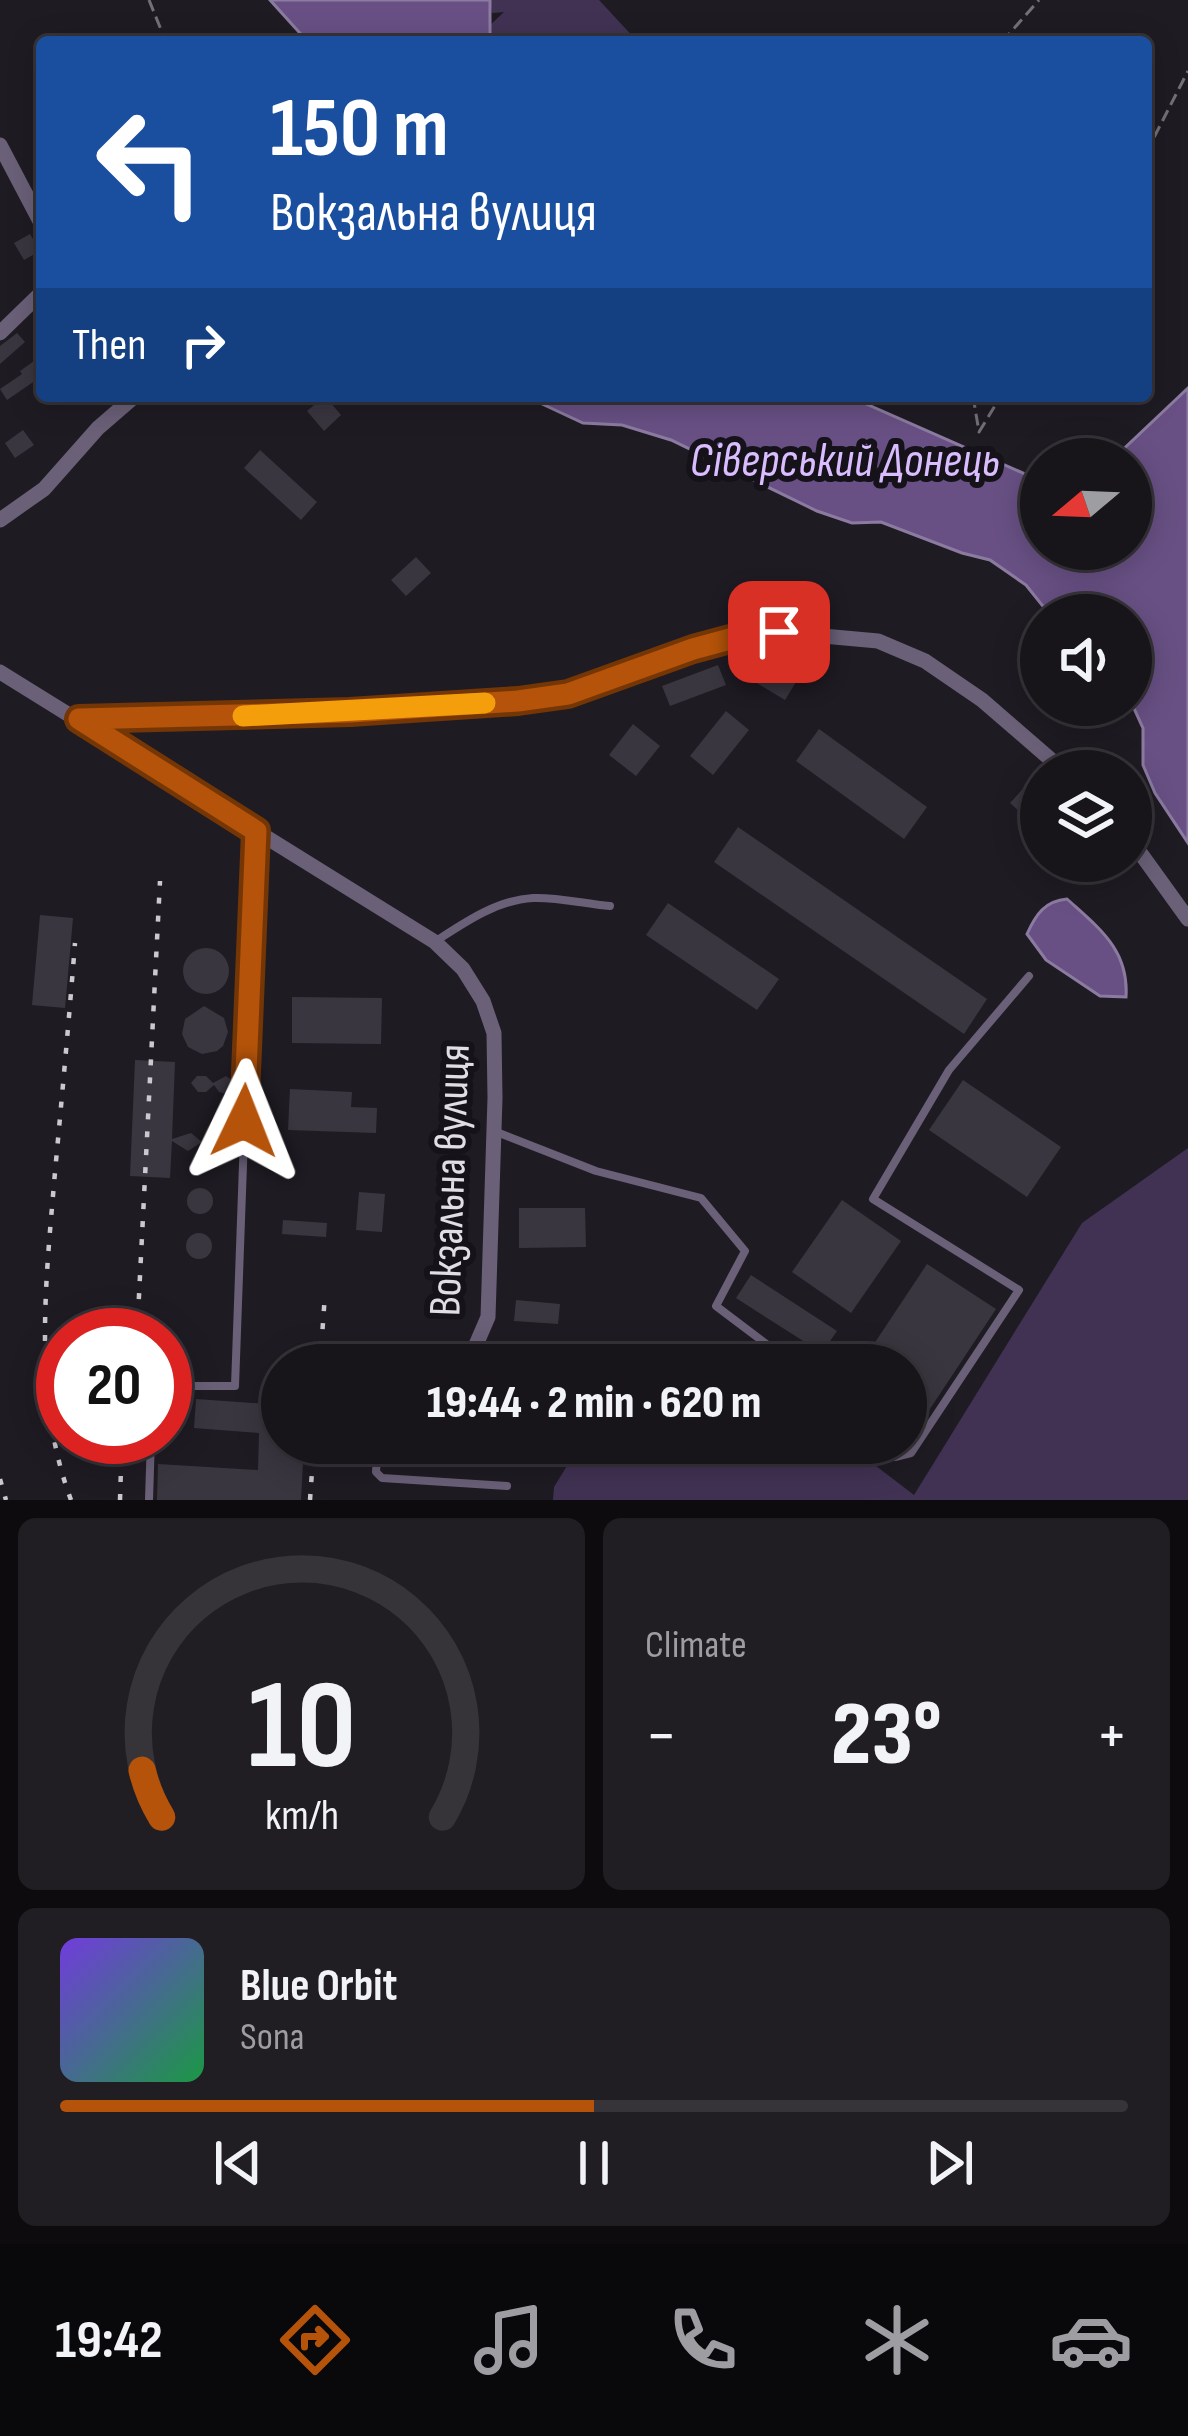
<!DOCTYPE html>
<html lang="en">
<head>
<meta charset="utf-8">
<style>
	body { margin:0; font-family:"Sofia Sans Condensed",sans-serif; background:#201d23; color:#f1f3f6; height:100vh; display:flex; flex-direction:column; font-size:45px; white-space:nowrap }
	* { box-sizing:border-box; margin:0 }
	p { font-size:39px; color:#9e9ea2 }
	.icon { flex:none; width:66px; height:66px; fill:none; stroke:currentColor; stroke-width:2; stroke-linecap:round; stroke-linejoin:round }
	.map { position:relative; height:1500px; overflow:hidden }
	.panel { display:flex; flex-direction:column; gap:18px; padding:18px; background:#0d0b0e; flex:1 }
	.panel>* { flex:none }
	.hud { position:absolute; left:36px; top:36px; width:1116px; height:366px; border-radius:12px; box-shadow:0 6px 30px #0003,0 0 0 3px #363339; background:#1a4fa0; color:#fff; overflow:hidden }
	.needle { width:78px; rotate:251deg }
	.fabs { position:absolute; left:1020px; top:438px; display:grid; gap:24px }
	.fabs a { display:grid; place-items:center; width:132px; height:132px; border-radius:50%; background:#17141a; box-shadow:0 6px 30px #0003,0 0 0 3px #363339; font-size:60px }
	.speed { position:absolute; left:36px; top:1308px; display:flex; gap:24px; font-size:60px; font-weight:700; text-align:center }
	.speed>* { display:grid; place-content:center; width:156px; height:156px; border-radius:50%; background:#17141a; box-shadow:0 6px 30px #0003,0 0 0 3px #363339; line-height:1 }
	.speed .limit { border:18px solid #d22; background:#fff; color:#111 }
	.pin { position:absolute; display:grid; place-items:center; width:102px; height:102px; color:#fff; margin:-51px; border-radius:24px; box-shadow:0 6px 18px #0006 }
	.me { position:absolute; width:132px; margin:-66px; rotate:2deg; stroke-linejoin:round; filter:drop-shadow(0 0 9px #0008) }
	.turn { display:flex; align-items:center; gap:42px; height:252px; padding:0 36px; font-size:54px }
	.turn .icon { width:156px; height:156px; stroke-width:2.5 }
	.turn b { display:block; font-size:84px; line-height:102px }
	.then { display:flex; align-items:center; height:114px; padding:0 36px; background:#0003; gap:24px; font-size:45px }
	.big { font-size:90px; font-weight:800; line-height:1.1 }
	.panel .tile { flex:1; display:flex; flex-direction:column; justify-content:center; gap:18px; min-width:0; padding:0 42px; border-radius:18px; background:#201d23 }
	.panel .dial { align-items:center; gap:0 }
	.dial svg { height:312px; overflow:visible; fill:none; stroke:#363339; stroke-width:7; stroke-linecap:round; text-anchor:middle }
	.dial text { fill:#f1f3f6; stroke:none }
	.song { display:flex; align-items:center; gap:36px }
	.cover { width:144px; height:144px; border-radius:18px; background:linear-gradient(135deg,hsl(260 70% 55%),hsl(140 70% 35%)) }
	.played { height:12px; border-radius:6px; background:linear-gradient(90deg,#b45309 50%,#363339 50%) }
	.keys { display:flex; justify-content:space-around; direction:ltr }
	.heat { display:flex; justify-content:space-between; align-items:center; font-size:66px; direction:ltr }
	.panel .tiles { flex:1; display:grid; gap:18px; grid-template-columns:1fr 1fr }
	.tile:last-child { grid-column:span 2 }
	.trip { position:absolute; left:261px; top:1344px; width:666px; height:120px; border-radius:60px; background:#17141a; box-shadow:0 6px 30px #0003,0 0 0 3px #363339; font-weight:800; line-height:120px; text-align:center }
	.tab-bar { display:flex; height:192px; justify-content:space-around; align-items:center; background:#09080a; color:#9e9ea2 }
	.tab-bar .icon { width:84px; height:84px }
	.tab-bar .on { color:#b45309 }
	.tab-bar b { font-size:54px; color:#f1f3f6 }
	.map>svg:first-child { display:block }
	.green { fill:#413253 }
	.water { fill:#685084; stroke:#8c7ba1; stroke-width:3 }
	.building { fill:#3a3640 }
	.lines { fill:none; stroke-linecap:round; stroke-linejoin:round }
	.path { stroke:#737077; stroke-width:3; stroke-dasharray:12 6; stroke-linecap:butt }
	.service { stroke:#6a6078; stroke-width:8 }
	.minor { stroke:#6a6078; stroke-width:15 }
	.rail { stroke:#cbc8cf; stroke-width:4.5; stroke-dasharray:6 12; stroke-linecap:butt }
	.route-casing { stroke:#753606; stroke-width:30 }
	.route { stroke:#b45309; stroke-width:21 }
	.slow { stroke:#f59e0b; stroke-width:21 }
	.labels { text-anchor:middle; stroke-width:12; stroke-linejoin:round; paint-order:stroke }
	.street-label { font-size:45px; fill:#e0dee4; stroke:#15121a }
	.water-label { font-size:48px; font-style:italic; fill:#dabdfe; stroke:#15121a }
</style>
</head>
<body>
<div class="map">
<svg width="1188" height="1500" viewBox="0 0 1188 1500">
	<rect width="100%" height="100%" fill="#1f1b23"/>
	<!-- green -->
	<path class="green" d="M490 0H599L638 42H472L504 12 492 13Z
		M1188 1148V1500H553L554 1487 581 1443H846L914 1495 1082 1223Z"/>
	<!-- water -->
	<path class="water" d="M270 0H490V37L487 42H308Z
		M1188 388V843L1155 793 1143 765V728L1131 702V615H1050L1026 585 990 560 962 553 881 522 852 523 817 511 671 440 622 425 583 423 525 396H848L1041 481V549H1131V459H1113Z
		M1067 899C1100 929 1129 950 1126 997L1100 996 1046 960 1027 934C1036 914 1045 901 1067 899Z"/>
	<!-- building -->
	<path class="building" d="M30 234 40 251 24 260 14 243Z
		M17 333 25 342 0 364V346Z
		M34 361 42 376 7 400 0 389 22 374 20 371Z
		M325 396 341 415 324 431 307 411Z
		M23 430 34 445 15 458 5 443Z
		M260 450 317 502 301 520 244 468Z
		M416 557 431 573 406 596 391 580Z
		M751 655 796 682 785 700 740 673Z
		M718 665 726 685 670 706 662 686Z
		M726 711 749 730 713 775 690 756Z
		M633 724 660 746 636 776 609 755Z
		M819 729 927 807 904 839 796 761Z
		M1030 781 1041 790V831L1010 803Z
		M738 827 987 999 964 1034 714 862Z
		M668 903 779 979 757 1010 646 935Z
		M40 915 73 918 65 1008 32 1005Z
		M183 971a23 23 0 1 1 46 0a23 23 0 1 1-46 0Z
		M292 997 382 998 381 1044 292 1043Z
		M204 1006 224 1018 228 1032 223 1046 217 1051 202 1054 188 1047 182 1034 185 1019Z
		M135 1060 175 1062 172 1139 191 1133 202 1142 188 1151 172 1141 170 1178 130 1176Z
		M197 1076H206L213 1083 226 1076 233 1081V1088L227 1094 219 1092 214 1085 206 1092H198L191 1083Z
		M963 1080 1061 1147 1027 1197 929 1130Z
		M290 1089 352 1092 351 1107 377 1108 376 1133 288 1130Z
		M217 1134 224 1140V1146L215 1152 203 1142 211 1135Z
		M187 1201a13 13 0 1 1 26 0a13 13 0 1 1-26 0Z
		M359 1192 385 1194 382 1232 356 1230Z
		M842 1200 901 1241 851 1313 792 1272Z
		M519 1208H585L586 1247 519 1248Z
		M283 1220 327 1223 326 1237 282 1234Z
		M186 1246a13 13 0 1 1 26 0a13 13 0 1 1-26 0Z
		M927 1264 996 1309 924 1418 906 1406V1365H860Z
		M751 1275 837 1331 822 1353 736 1298Z
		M516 1300 560 1304 558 1324 514 1321Z
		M196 1399 282 1405V1443H304L301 1500H157L158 1464 258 1470 259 1433 194 1428Z"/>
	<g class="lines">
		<!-- path -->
		<path class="path" d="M149 0 166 42
			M1002 42 1039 0
			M1146 153 1188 71
			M973 396 979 432 1001 396"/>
		<!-- service -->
		<path class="service" d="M436 941C465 922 497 900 533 898 558 897 585 904 610 906
			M494 1131 596 1171 701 1198 745 1251 716 1306 794 1365
			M165 1386H235L255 833
			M378 1443 376 1472 382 1478 507 1486
			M874 1443 895 1457 911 1453 1019 1290 873 1199 949 1070 1029 976
			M149 1500 151 1437"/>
		<!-- minor -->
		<path class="minor" d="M0 145 42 225
			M0 333 42 292
			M0 520 44 489 98 428 135 396
			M0 672 435 942 463 969 483 1001 494 1033 495 1098 488 1317 472 1354
			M79 719 350 711 518 701 568 694 693 649 730 639 779 632 878 641 925 661 982 700 1064 771
			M1131 840 1188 919"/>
		<!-- rail -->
		<path class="rail" d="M137 1335 160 881
			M320 1365 325 1294
			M0 1479 6 1500
			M71 1500C32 1396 46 1280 55 1172 62 1096 69 1020 75 943
			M120 1500 122 1437
			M310 1500 314 1443"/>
	</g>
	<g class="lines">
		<defs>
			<path id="route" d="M244 1121 256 831 79 719 350 712 518 701 568 694 693 649 730 639 779 632"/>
		</defs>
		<!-- route casing -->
		<use href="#route" class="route-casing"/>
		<!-- route -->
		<use href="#route" class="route"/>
		<!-- slow -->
		<path class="slow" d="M243 716 485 703"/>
	</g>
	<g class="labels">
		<!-- street labels -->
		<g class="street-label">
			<text transform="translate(448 1180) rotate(-88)" y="16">Вокзальна вулиця</text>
		</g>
		<!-- water labels -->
		<g class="water-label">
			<text x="845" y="476">Сіверський Донець</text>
		</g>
	</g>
</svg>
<div class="fabs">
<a><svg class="needle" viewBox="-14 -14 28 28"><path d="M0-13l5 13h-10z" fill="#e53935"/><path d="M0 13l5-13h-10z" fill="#9e9ea2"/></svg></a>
<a><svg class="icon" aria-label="sound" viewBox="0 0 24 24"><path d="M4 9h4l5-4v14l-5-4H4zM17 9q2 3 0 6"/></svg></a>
<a><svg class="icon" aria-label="layers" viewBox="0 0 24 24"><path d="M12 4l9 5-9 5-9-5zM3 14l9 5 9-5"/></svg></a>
</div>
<div class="speed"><div class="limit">20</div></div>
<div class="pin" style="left:779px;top:632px;background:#d93025"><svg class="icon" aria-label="arrive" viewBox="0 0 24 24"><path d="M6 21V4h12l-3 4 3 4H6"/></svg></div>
<svg class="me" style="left:244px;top:1121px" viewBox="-20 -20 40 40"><path d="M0-17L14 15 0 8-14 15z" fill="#b45309" stroke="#fff" stroke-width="4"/></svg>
<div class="trip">19:44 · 2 min · 620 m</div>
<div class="hud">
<div class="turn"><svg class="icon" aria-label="left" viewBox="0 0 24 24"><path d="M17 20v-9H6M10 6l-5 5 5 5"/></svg><div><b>150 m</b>Вокзальна вулиця</div></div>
<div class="then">Then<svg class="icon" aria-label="right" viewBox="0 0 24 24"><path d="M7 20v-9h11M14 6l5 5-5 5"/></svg></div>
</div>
</div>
<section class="panel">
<div class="tiles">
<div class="tile dial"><svg viewBox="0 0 100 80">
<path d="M14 69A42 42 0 1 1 86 69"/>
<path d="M14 69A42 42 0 0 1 9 57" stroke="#b45309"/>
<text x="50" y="56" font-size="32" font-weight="700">10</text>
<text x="50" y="72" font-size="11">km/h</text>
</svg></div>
<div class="tile"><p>Climate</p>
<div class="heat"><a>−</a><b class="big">23°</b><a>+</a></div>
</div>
<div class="tile">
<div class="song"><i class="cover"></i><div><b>Blue Orbit</b><p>Sona</p></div></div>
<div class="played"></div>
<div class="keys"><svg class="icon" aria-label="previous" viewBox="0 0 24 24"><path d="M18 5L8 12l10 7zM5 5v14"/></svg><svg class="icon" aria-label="pause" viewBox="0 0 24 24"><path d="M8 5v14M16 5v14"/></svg><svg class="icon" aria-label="next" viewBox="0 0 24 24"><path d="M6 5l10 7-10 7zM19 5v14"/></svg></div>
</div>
</div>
</section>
<nav class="tab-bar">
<b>19:42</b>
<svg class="icon on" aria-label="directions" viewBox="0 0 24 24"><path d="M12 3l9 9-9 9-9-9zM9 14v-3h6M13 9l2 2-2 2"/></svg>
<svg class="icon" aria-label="music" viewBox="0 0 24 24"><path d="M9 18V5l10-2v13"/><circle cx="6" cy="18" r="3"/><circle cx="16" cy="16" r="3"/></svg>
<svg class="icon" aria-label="phone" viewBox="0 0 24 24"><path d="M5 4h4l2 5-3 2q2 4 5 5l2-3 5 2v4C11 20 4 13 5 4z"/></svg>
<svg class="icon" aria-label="climate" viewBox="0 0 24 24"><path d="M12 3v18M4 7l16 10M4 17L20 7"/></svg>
<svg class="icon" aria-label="car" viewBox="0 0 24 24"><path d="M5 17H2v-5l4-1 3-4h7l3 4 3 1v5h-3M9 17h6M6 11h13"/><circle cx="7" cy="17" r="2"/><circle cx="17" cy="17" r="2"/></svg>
</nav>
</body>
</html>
